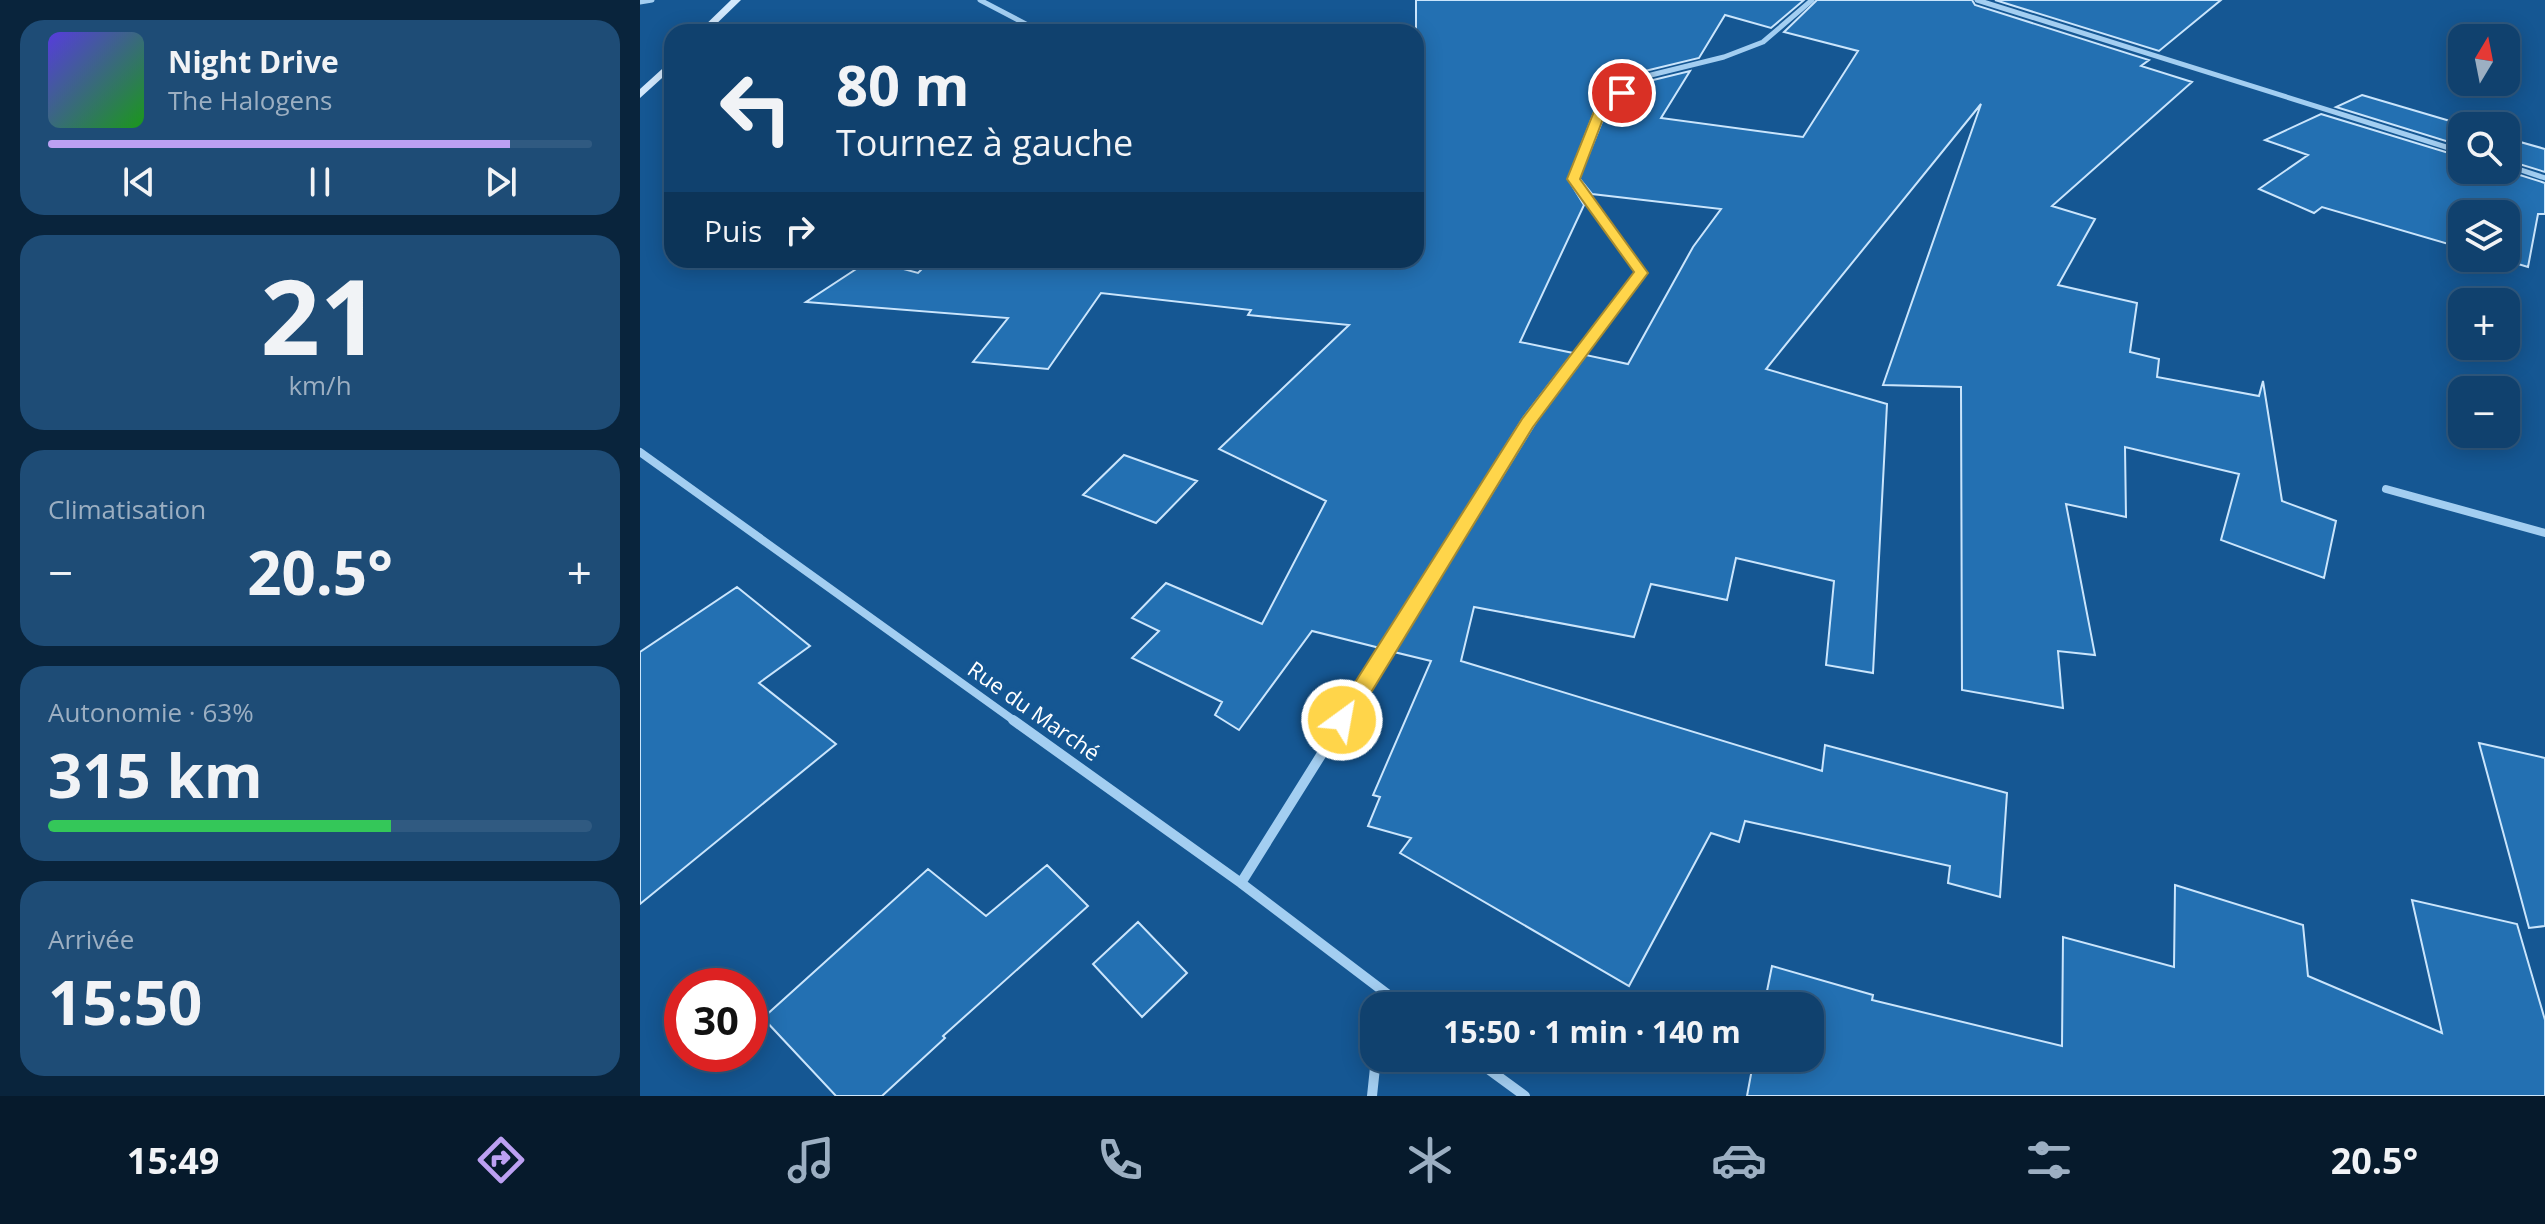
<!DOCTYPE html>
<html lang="fr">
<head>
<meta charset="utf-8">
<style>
	body { margin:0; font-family:"Open Sans",sans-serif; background:#1e4c76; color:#f1f3f6; height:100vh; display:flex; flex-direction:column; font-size:30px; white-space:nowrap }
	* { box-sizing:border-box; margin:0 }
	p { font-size:26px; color:#9cafc2 }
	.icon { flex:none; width:44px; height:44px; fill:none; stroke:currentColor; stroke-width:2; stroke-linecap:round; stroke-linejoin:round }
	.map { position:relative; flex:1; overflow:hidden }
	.drawer { display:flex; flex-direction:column; gap:20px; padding:20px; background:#09243c; width:640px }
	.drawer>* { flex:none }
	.top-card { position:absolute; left:24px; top:24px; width:760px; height:244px; border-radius:24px; box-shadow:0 4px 20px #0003,0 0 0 2px #305a81; background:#10416e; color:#f1f3f6; overflow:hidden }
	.needle { width:52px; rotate:10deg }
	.fabs { position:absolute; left:1808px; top:24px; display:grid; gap:16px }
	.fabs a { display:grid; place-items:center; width:72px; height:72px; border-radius:16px; background:#10416e; box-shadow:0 4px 20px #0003,0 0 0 2px #305a81; font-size:40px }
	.speed { position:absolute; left:24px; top:968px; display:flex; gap:16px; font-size:40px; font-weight:700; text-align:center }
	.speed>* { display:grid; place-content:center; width:104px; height:104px; border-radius:50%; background:#10416e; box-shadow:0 4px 20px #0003,0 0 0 2px #305a81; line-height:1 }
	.speed .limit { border:12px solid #d22; background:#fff; color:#111 }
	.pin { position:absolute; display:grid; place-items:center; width:68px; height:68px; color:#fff; margin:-34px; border:4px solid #fff; border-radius:50%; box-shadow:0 2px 8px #0007 }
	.me { position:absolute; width:88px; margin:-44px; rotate:32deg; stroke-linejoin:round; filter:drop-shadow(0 0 6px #0008) }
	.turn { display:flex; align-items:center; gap:28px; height:168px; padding:0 40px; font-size:36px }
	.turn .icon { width:104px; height:104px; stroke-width:2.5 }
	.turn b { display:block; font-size:56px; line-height:68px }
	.then { display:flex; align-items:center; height:76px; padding:0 40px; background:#0003; gap:16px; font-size:30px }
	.big { font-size:60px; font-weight:700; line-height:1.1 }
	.drawer .tile { flex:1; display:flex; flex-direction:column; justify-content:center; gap:12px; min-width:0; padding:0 28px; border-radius:24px; background:#1e4c76 }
	.drawer .dial { align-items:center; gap:0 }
	.dial b { font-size:104px; line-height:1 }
	.song { display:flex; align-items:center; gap:24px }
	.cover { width:96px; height:96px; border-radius:12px; background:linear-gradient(135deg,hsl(250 70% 55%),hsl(120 70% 35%)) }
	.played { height:8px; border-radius:4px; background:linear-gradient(90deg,#bca0f2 85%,#305a81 85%) }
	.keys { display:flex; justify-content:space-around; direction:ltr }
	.heat { display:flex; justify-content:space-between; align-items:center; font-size:44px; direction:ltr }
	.charge { height:12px; border-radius:6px; background:linear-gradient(90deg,#34c759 63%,#305a81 0) }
	.trip { position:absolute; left:720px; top:992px; width:464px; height:80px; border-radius:24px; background:#10416e; box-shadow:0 4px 20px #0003,0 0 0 2px #305a81; font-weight:700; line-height:80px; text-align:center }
	.tabs { display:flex; height:128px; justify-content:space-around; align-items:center; background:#061a2c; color:#9cafc2 }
	.tabs .icon { width:56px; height:56px }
	.tabs .selected { color:#bca0f2 }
	.tabs b { font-size:36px; color:#f1f3f6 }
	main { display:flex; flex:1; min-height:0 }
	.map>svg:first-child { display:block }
	.building { fill:#2370b2; stroke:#cae5fc; stroke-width:2 }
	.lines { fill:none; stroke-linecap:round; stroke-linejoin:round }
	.street-far3 { stroke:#a3cef1; stroke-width:5 }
	.street-far2 { stroke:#a3cef1; stroke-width:6 }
	.street-far1 { stroke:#a3cef1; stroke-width:8 }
	.street { stroke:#a3cef1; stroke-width:10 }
	.secondary { fill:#d2e8fc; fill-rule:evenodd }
	.route { fill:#ffd54a; stroke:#a68a30; stroke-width:2 }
	.labels { text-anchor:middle; stroke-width:8; stroke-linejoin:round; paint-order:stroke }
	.street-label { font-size:22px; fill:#fff; stroke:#155793 }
</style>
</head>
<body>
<main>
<section class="drawer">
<div class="tile">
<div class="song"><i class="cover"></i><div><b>Night Drive</b><p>The Halogens</p></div></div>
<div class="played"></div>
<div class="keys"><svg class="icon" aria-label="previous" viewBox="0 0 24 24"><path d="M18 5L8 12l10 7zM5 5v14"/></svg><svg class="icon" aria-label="pause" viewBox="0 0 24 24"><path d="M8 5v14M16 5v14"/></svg><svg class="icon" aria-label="next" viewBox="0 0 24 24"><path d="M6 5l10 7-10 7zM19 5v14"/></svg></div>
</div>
<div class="tile dial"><b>21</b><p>km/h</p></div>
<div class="tile"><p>Climatisation</p>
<div class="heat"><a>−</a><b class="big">20.5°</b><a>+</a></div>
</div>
<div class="tile"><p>Autonomie · 63%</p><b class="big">315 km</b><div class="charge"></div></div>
<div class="tile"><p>Arrivée</p><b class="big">15:50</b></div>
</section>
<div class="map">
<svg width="1905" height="1096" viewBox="0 0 1905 1096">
	<rect width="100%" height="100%" fill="#155793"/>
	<!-- building -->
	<path class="building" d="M776 0H1164L1131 28 1085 15 1059 58 1001 72 957 105 928 179 944 205 880 342 933 353 883 418 740 648 672 631 599 730 575 715 582 702 492 658 519 631 492 618 526 583 622 624 686 501 579 449 709 325 608 315 611 310 461 293 408 369 333 362 368 318 166 302 230 260 278 273 291 260H776Z
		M1177 0H1332L1335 5 1509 60 1501 66 1552 82 1412 206 1455 219 1418 285 1497 303 1490 352 1519 359 1517 377 1619 396 1623 381 1642 501 1696 521 1684 578 1581 540 1599 474 1485 447 1486 517 1426 504 1455 655 1418 651 1423 708 1322 690 1321 387 1243 385 1341 104 1126 369 1247 404 1233 673 1186 665 1194 581 1096 558 1087 600 1011 584 994 637 834 607 821 661 1182 771 1185 745 1367 793 1360 897 1308 883 1310 866 1105 821 1099 842 1071 833 989 986 760 853 771 838 728 826 740 797 733 795 791 661 754 652 896 422 946 355 988 364 1053 247 1081 209 952 194 939 178 966 112 1005 82 1050 71 1021 118 1163 137 1218 51 1144 32Z
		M1355 0H1581L1519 51Z
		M1722 95 1827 126H1822V146L1696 107Z
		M1681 114 1822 157V170H1864L1905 183V214H1898L1888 267 1858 258H1866V214H1822V248L1682 207 1674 213 1619 189 1668 155 1625 140Z
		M1866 138 1905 149V172L1866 160Z
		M484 455 557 481 516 523 443 495Z
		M97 587 170 646 119 683 196 744 0 904V652Z
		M1839 743 1905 758V926L1889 928Z
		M407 865 448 906 303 1036 305 1038 242 1096H196L123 1018 288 869 346 916Z
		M1535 885 1663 925 1668 976 1802 1033 1772 900 1877 924 1905 1020V1096H1107L1114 1058H1170V1006H1124L1132 966 1233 995 1232 1000 1422 1046 1423 937 1534 967Z
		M498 922 547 973 502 1017 453 964Z"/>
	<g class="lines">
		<!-- street-far3 -->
		<path class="street-far3" d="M340 0 401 32
			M1337 0 1822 152
			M0 2 12 0
			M1866 165 1905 178
			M939 188 933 179 961 109 1003 77 1084 57 1123 42 1172 0"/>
		<!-- street-far2 -->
		<path class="street-far2" d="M887 424 1001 273 938 186"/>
		<!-- street-far1 -->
		<path class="street-far1" d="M0 452 376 722
			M1746 489 1905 533
			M702 722 889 422"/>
		<!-- street -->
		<path class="street" d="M373 720 601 883 763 1006
			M601 883 703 720
			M743 1006 744 992
			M833 1058 885 1096
			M732 1096 736 1058"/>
		<!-- secondary -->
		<path class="secondary" d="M91 0H101L68 32H58Z
			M32 60V69L0 98V89Z"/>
	</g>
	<!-- route -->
	<path class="route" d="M978 91 988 93 966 111 940 179 1008 273 893 427 710 727H695L692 720 695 714 882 419 994 272 927 179 955 109Z"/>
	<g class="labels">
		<!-- street labels -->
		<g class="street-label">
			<text transform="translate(394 711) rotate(35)" y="8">Rue du Marché</text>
		</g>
	</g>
</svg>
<div class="fabs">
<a><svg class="needle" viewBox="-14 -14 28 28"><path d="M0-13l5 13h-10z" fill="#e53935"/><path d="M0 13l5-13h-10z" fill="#9cafc2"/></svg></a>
<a><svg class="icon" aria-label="search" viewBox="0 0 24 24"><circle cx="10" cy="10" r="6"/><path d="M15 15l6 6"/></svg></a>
<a><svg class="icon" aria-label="layers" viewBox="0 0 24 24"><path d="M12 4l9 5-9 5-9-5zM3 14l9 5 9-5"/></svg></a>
<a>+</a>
<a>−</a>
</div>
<div class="speed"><div class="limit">30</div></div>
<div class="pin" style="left:982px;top:93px;background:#d93025"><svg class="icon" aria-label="arrive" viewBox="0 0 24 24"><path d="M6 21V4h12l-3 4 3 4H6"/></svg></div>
<svg class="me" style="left:702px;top:720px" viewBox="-20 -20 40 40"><circle r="17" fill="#ffd54a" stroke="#fff" stroke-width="3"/><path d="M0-11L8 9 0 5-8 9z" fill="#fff"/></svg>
<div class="trip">15:50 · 1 min · 140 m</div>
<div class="top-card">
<div class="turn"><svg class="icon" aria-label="left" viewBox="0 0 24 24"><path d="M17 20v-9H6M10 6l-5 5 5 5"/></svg><div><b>80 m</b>Tournez à gauche</div></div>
<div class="then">Puis<svg class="icon" aria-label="right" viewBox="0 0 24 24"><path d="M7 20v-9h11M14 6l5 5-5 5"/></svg></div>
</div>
</div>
</main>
<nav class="tabs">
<b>15:49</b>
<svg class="icon selected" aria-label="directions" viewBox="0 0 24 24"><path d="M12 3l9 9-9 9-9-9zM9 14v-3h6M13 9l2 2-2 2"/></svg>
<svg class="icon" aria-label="music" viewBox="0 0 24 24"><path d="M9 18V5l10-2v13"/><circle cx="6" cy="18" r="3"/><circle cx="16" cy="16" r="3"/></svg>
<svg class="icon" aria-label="phone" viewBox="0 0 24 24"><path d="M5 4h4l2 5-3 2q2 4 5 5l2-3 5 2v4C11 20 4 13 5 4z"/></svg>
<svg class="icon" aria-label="climate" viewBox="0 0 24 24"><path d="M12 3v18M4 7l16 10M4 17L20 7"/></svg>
<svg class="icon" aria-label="car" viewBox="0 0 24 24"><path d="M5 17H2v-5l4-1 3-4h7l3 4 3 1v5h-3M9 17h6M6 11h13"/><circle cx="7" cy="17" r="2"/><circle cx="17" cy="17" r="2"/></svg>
<svg class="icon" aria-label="filters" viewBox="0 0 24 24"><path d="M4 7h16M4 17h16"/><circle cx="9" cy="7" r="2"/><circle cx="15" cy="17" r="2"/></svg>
<b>20.5°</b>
</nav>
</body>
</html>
